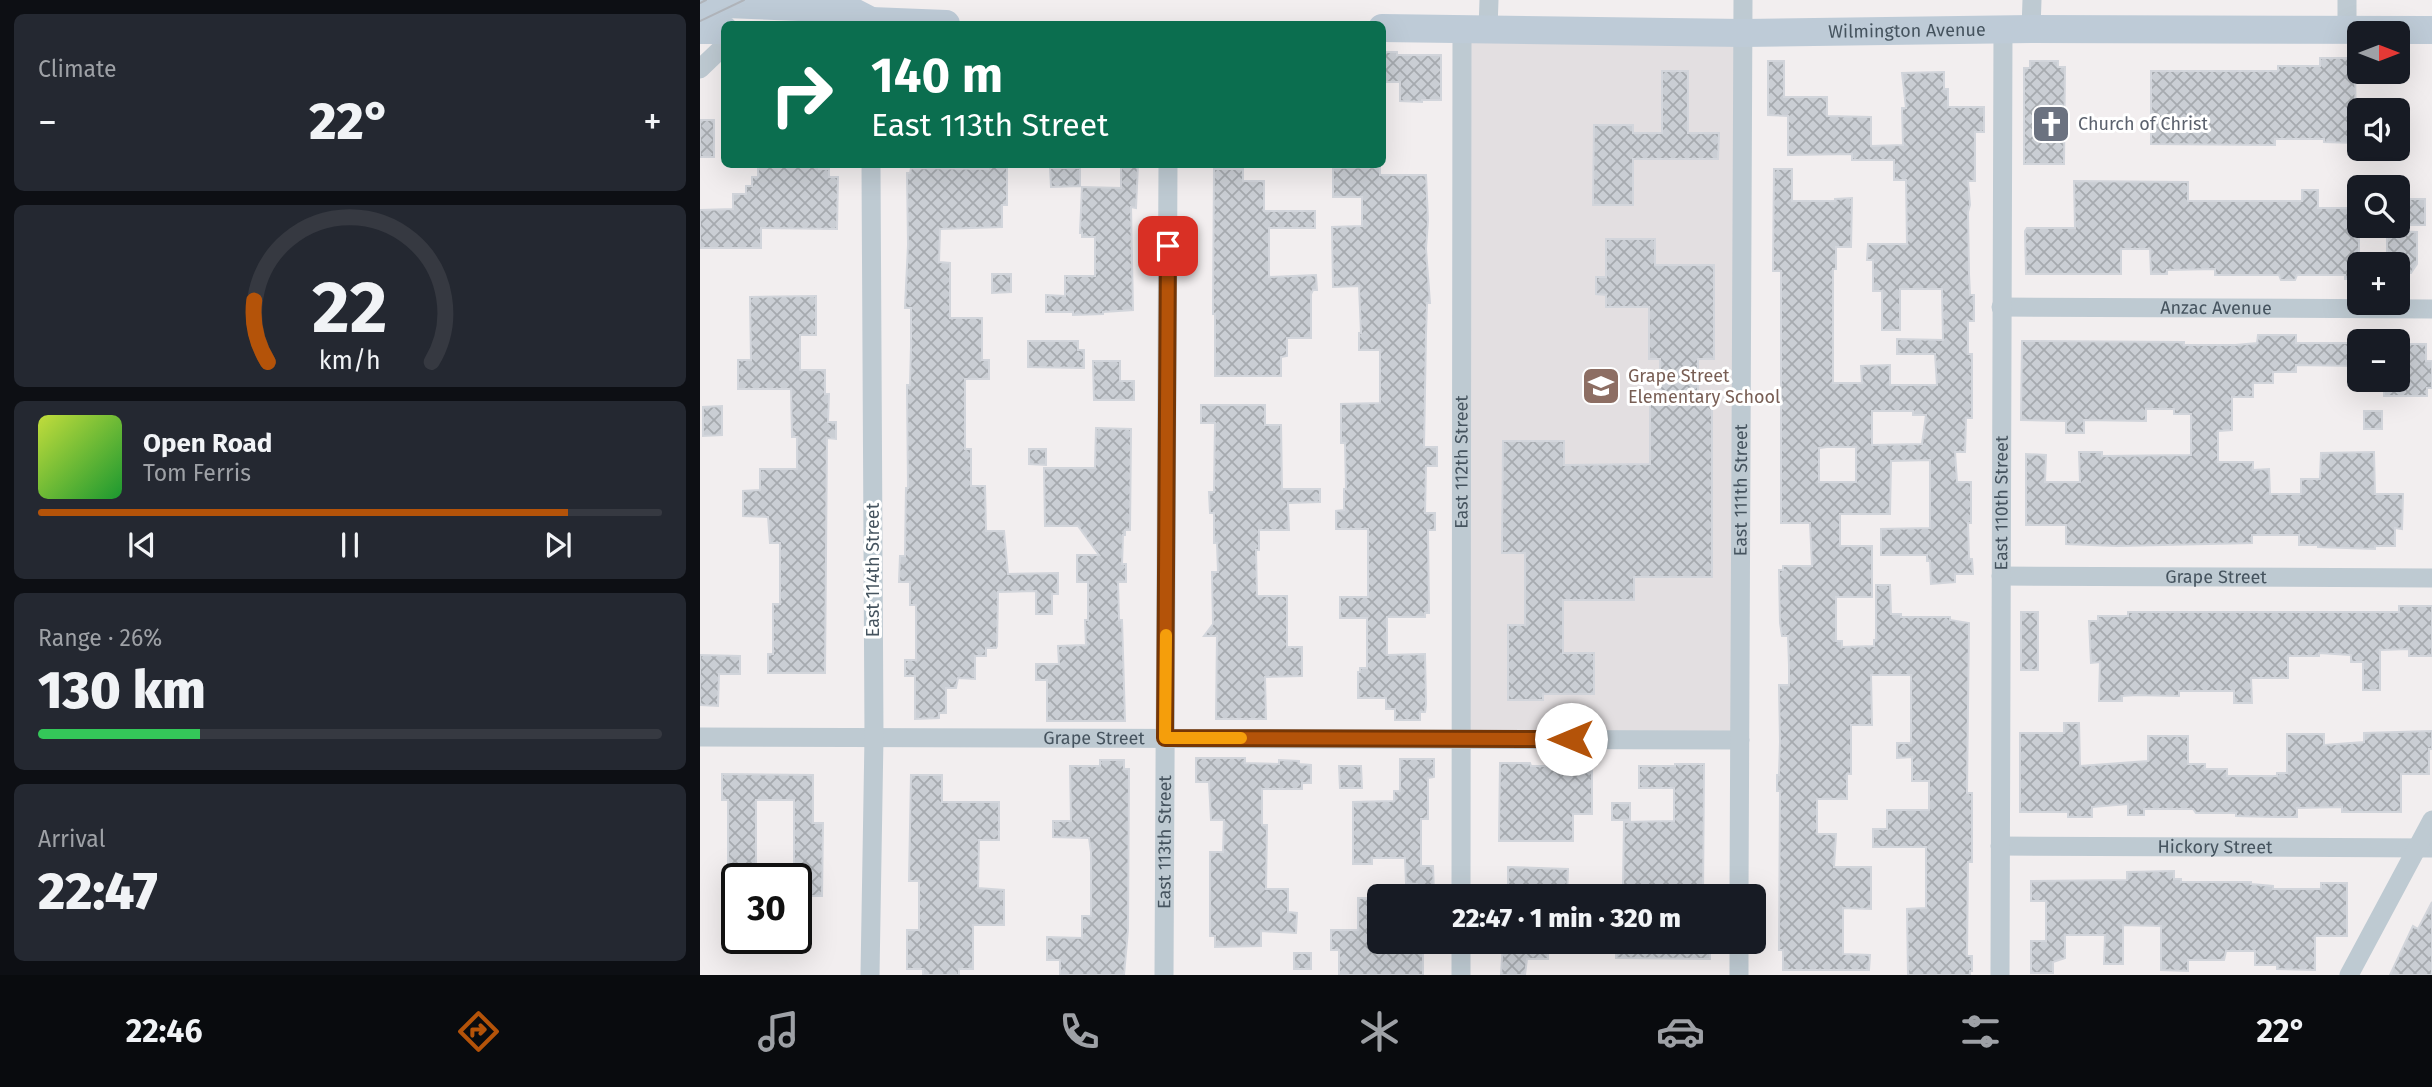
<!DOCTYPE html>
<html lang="en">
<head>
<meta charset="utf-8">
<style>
	body { margin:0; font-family:"Fira Sans",sans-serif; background:#242831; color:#f1f3f6; height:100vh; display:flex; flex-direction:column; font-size:26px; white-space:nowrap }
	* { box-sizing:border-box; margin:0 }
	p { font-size:23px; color:#9ea1a6 }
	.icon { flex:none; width:38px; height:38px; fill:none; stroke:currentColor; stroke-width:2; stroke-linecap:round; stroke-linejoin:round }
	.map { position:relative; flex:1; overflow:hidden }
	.panel { display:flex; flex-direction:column; gap:14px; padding:14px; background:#0d0f14; width:700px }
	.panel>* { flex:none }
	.top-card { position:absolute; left:21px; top:21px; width:665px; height:147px; border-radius:10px; box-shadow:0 7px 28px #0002; background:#0b6e4f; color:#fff; overflow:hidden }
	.needle { width:46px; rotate:90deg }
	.buttons { position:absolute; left:1647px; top:21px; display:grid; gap:14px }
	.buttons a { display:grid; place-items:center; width:63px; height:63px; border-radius:10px; background:#171b24; box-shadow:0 7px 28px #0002; font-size:35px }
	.speed { position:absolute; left:21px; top:863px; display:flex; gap:14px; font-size:35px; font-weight:700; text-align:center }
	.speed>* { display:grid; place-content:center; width:91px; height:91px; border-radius:50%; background:#171b24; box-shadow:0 7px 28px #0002; line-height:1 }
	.speed .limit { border:4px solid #111; border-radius:10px; background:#fff; color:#111 }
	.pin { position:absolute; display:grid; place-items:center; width:60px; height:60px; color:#fff; margin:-30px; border-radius:14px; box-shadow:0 4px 10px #0006 }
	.me { position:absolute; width:77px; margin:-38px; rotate:270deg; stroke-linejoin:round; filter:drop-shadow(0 0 5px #0008) }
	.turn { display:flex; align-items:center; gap:24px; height:147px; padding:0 35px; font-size:32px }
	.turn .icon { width:91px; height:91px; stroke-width:2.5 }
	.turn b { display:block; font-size:49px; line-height:60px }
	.big { font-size:52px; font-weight:800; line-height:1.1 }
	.panel .tile { flex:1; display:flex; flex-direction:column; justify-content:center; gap:10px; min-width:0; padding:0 24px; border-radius:10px; background:#242831 }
	.panel .dial { align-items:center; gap:0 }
	.dial svg { height:182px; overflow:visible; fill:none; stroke:#363941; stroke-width:7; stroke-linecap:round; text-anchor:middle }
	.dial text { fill:#f1f3f6; stroke:none }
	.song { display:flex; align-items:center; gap:21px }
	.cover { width:84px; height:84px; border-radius:10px; background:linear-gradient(135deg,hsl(70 70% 55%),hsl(130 70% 35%)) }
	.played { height:7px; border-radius:4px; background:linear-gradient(90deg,#b45309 85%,#363941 85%) }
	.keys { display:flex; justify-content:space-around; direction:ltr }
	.heat { display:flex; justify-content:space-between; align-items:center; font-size:38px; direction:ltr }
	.charge { height:10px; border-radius:5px; background:linear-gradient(90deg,#34c759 26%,#363941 0) }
	.trip { position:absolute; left:667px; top:884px; width:399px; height:70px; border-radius:10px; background:#171b24; box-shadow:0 7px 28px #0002; font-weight:800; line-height:70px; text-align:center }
	.tabs { display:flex; height:112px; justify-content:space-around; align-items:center; background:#090b0e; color:#9ea1a6 }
	.tabs .icon { width:49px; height:49px }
	.tabs .active { color:#b45309 }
	.tabs b { font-size:32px; color:#f1f3f6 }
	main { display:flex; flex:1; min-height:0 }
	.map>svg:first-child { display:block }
	.education { fill:#e3dfe1 }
	.building { fill:url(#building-cross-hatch); stroke:#d2d5db; stroke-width:2; fill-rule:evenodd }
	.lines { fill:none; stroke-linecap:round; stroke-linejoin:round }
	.street { stroke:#becad2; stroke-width:19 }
	.secondary { stroke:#becbd7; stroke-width:28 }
	.tram { stroke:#b0b4ba; stroke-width:2 }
	.route-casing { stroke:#753606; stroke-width:18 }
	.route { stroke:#b45309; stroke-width:12 }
	.slow { stroke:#f59e0b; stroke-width:12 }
	.labels { text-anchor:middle; stroke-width:6; stroke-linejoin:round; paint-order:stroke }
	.street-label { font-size:18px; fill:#45535e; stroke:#fff }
	.worship-label { font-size:18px; fill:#5b616d; stroke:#fff; text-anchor:start }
	.education-label { font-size:18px; fill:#785e54; stroke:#fff; text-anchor:start }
</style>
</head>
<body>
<main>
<section class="panel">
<div class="tile"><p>Climate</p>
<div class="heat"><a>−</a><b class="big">22°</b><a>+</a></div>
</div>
<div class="tile dial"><svg viewBox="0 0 100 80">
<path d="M14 69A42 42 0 1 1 86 69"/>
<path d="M14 69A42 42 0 0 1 8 42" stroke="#b45309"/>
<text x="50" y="56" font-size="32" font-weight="700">22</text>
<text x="50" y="72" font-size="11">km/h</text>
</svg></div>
<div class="tile">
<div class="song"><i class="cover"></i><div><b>Open Road</b><p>Tom Ferris</p></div></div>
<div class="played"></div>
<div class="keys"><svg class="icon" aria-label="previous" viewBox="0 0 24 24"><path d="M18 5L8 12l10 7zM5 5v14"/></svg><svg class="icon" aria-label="pause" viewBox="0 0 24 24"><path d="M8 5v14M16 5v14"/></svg><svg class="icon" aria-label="next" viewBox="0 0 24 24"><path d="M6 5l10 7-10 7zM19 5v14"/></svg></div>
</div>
<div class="tile"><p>Range · 26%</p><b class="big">130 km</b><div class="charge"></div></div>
<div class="tile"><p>Arrival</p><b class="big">22:47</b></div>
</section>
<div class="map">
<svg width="1732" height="975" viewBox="0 0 1732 975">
	<defs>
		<pattern id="building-cross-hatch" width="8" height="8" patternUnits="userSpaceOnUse" patternTransform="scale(1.75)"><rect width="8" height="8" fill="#caced4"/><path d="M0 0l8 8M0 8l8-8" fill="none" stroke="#a6aaaf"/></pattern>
	</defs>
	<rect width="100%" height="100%" fill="#f2eeef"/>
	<!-- education -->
	<path class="education" d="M765 33 1040 36 1037 737H764Z"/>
	<!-- building -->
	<path class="building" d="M682 52H697V55H741V100H722V102L700 101V82H682Z
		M1620 58H1655L1656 143 1624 142V139H1575V145L1451 144V71H1578V66H1620Z
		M1068 61H1084V97H1127V116L1171 117V146L1203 145 1202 108H1206L1202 73 1244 72V89H1248V107H1284V132H1275V181H1268L1270 205 1268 212 1269 274 1270 295H1274V321H1268V354H1272V418H1266L1265 452H1255L1257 482H1271V523H1268L1269 559H1272L1273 574H1255V582L1231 584 1230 561H1227V555H1181V529L1230 528V460L1191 461 1190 514H1140V546H1172V597H1136V641H1142V647L1174 646V640H1176V585H1190L1191 614H1201V617H1250V620L1269 623 1267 793H1272V862H1268L1267 956H1272V971H1270V975H1208L1207 909 1226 908V847H1173V829H1187V810H1229V781H1212V757L1197 758V743H1211V675H1171L1172 725H1151V774H1147V799H1117V834H1136L1134 867H1171V909L1143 908V954L1170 955 1169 970H1083V950H1079L1080 791H1077V775H1079L1080 742 1079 685H1089V665L1088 636H1082L1080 623 1079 570H1083V566H1112L1110 523H1081V271H1073L1074 169H1092V201H1135V199L1152 198 1151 247H1136V269H1133V383H1162L1161 366 1190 365V385H1237L1235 354H1197V339L1243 340 1242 289H1200V330H1182V291H1173V260H1167L1168 244H1207L1206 180H1194V160H1152V154L1088 155V116L1068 115ZM1172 411H1213V415H1226L1222 444 1172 445ZM1127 447H1156V482H1119V448Z
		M1330 61H1358V67H1365L1364 164H1324V68H1330Z
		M962 71H988V133H1019L1018 159H933V205H893L894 125H933V133H962Z
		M0 120H14V157H0Z
		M58 164H119V169H129V177H138L137 229 61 228V248H0V210L33 209V194H46V186H52V177H58Z
		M421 164H438L436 208 431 207 433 310 403 312V314L373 315V312H346V295L365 296V276H395V237H382V233H380L382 187 421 188Z
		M288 167H307V205H302V227L240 229 239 262 250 263V318H282V360H289V379H265V449H271V486H285L286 531H304L308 574 358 573V594H352V614H336V591L298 592 297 646 296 648H286V656H275V679L258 678 256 688H246V713H239V718L215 719V676H205V660H216V605H210V582H199L200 556H205L206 488H208L207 385H210L211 346V308H205L208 245 207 173H210L211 168 288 169Z
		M680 167V175H726L728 220 726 249 730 303H727L726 333 724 447H737V466H726L725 513H735V530H728L729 613H725V617H687V655L725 654 726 705 725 712H720V720H695V709H686V698H658V672H660V668H667V618H640V597H668V529H636V511L644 510V489H646L645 443H641V404L680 403V350H659V333H661L659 286 633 287 632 227 662 226V197H633V168Z
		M350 168H380V186L351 187Z
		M514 169H543V181H564V211H615V228H569V277L616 275 617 290H613L611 294V338H587V356L581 357V376H515V314H513Z
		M1374 181 1488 182V201H1602V190H1618V208H1659V279H1645V275H1597L1595 280H1581L1579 275H1515V269L1467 270V274H1451L1450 249H1421V274H1326L1325 231 1327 228H1375Z
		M1703 199H1725V225H1704Z
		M1687 231 1717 232V264L1711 273H1698V264H1687Z
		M906 239H955V265H1014V359H998V402H1012V577H934V600H863V653H894V694H843V700H808V625H825V553H802L803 441H864V465L950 464V401H960V359H949V307H906V295L896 294V277H906Z
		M292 274H311V292L292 293Z
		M116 296V335H100V370H125V394H129L128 422H136V439L127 438 125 673H68V654H73V604H80V543H70L68 517 43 516V491L60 490V469H97V437H92L91 389H38V360H51L50 297Z
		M1558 335H1596V343H1658V366L1596 365V372H1573V383H1553V397H1532V430L1518 431V462H1553V470L1569 469 1570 494H1601V479H1620L1621 453 1674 452 1675 494H1703L1702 529 1695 528V546H1675V549L1618 547V545H1599V535H1552V543L1418 546 1366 544V525H1326V454L1346 455 1345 482H1380L1379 452H1402V456L1491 455V414H1474V409H1446V421L1384 420V433H1366V421L1321 420 1322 341 1484 342V345H1536L1557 343Z
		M328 341H378V350H384V368L328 367Z
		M1698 344H1726V361H1732V388H1727V396H1684V380H1698Z
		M393 361H420V381H434V400H394Z
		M501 405H565V425H581L582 489H620V502L588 503 589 530H559V550H556L557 596H587V647H602V676L565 677 566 719H516L517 636H504L513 624 512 572H518L517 543H514V513H510L509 492H514L515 423H501Z
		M22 406V435L3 436V407Z
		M1664 411H1682V429H1664Z
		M396 428 431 429 430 530H425V535H423L422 564H426V582H418L419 620H422L425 721H347V680H336V664H359L358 646 386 645 385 620H388V582H377V555H399L378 526H345L344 468H395Z
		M329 449H346V465L329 464Z
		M1699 606H1732V656H1709V649L1680 650V690H1663V662H1651V655L1619 653V656H1588V678H1551L1552 703H1534V691H1479V696L1436 695 1422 696V701H1399L1400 662 1391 663 1389 621H1398V616H1428V612H1699Z
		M1321 612H1338V670H1321Z
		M0 655 40 656V674H19L18 706 0 705Z
		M1364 723H1379L1380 766 1448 761V736H1488V764H1505V769H1527V776H1577V773H1587V734H1624V745L1664 742V733L1732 731V749H1729V774H1701V812H1642V807L1597 808V817H1576L1536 816V813H1496L1493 809H1444V815H1428V804L1392 807V817H1368V812H1320V733H1364Z
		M496 758H545V763L579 764V760L599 761V764L611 765V783H602V789H562V825H567L566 889H588V912L597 913 596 933 561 931V946L515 947V936H510V852H523L524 820H511L509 782H496Z
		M700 759H734V777L728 778V819H721V866H733L734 893H717V884L706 883 705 858H672V864H653V802L694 801V791H700Z
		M400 760H424V769H429L428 930 424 975H360V960H347V937L382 938V916H391V852L389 838 353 837V821H371L370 766H400Z
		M800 763H830L831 766H892V814H873V841H799Z
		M975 764H1004L1003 896H964V885H923L924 822 974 821V788H939V766H975Z
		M639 766H661L662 788H640Z
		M22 774 113 775V823H123L122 896H96V878H94V800H56V878H28V800H22Z
		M211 775H242V802H299V840H279L278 888 304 890V925H273V969H259V975H223V969H207V930H219V881H209Z
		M912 803H930V820H912Z
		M808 867 868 869 867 896H808Z
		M1474 871V879H1481V882H1551V884L1573 886V889H1621V883H1647V936H1615V970L1577 969V965H1555V951H1526L1524 960H1488V971L1461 970V926L1423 925V964H1404L1405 935H1365V958L1353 962V973H1331V941H1346V901H1331V881L1427 880V872Z
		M658 898H676V901H679V942H723V975H639V950H631V930H658Z
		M1732 902V975H1690L1713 926 1718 929Z
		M803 942H848V959H827L825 975H801Z
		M916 942H1010V959L916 958Z
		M594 953H611V969H594Z"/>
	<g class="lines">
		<!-- street -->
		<g class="street">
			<path d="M788 29 789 0"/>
			<path d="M1331 29 1332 0"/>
			<path d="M1647 30V0"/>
			<path d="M0 69 24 46"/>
			<path id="s1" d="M1301 307 1732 309"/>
			<path id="s2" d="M1301 576 1732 578"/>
			<path id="s3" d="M0 737 1040 740"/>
			<path id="s4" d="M1300 846 1732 848"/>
			<path id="s5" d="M761 896 762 29"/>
			<path id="s6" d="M1039 896 1043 0"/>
			<path d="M170 975 174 737 171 164"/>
			<path id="s7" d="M464 975 468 164"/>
			<path d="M761 975V942"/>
			<path d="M1039 975V942"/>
			<path id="s8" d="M1300 975 1303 30"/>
			<path d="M1649 975 1732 820"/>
		</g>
		<!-- secondary -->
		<g class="secondary">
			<path d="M0 3 148 9 171 21"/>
			<path d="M160 24 171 21 246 24"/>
			<path id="s9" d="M682 28 1043 33 1331 29 1732 30"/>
			<path d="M0 30H24"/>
		</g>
		<!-- tram -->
		<path class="tram" d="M0 3 6 0
			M0 21 44 0"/>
	</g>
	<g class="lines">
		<defs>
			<path id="route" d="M468 246 465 738 871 739"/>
		</defs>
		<!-- route casing -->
		<use href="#route" class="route-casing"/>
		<!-- route -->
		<use href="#route" class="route"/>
		<!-- slow -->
		<path class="slow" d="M466 635 465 738H541"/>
	</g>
	<!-- icons -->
	<defs>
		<symbol id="church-square" viewBox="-11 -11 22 22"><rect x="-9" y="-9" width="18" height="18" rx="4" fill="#6b7280" stroke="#fff"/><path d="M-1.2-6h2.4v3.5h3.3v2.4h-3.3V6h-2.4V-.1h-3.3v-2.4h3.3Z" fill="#fff"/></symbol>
		<symbol id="school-square" viewBox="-11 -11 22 22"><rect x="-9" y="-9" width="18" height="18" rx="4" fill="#8d6e63" stroke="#fff"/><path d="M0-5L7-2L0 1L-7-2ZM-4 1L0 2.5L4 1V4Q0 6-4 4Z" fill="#fff"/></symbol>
	</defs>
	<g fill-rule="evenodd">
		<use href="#church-square" x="1329" y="102" width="44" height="44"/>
		<use href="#school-square" x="879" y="364" width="44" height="44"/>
	</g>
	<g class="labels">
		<!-- street labels -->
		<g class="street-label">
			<text dy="6" stroke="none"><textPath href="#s9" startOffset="525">Wilmington Avenue</textPath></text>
			<text dy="6" stroke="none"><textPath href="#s1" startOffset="215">Anzac Avenue</textPath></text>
			<text dy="6" stroke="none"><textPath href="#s5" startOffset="434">East 112th Street</textPath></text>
			<text dy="6" stroke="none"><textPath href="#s6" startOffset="406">East 111th Street</textPath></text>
			<text dy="6" stroke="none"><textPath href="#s8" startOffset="472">East 110th Street</textPath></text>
			<text transform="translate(173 570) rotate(-90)" y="6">East 114th Street</text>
			<text dy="6" stroke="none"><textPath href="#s2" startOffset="215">Grape Street</textPath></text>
			<text dy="6" stroke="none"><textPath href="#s3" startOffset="394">Grape Street</textPath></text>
			<text dy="6" stroke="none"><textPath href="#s7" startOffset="133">East 113th Street</textPath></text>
			<text dy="6" stroke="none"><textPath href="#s4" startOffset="215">Hickory Street</textPath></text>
		</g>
		<!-- worship labels -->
		<g class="worship-label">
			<text x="1378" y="130">Church of Christ</text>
		</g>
		<!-- education labels -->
		<g class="education-label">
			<text x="928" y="382">Grape Street<tspan x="928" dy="21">Elementary School</tspan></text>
		</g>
	</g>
</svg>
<div class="buttons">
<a><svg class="needle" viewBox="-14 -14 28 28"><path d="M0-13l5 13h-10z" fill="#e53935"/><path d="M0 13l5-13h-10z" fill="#9ea1a6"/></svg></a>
<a><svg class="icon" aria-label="sound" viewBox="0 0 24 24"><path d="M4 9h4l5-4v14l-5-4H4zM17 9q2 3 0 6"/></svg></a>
<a><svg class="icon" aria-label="search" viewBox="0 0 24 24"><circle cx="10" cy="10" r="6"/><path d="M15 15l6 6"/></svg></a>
<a>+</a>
<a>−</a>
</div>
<div class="speed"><div class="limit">30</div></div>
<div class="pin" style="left:468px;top:246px;background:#d93025"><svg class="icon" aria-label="arrive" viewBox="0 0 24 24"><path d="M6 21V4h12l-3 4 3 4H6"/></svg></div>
<svg class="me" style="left:871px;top:739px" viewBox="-20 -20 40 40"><circle r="19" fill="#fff"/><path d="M0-13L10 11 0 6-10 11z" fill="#b45309"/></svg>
<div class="trip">22:47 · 1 min · 320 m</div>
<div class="top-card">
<div class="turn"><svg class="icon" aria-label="right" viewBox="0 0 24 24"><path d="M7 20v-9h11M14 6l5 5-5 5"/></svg><div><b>140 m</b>East 113th Street</div></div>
</div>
</div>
</main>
<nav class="tabs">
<b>22:46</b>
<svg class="icon active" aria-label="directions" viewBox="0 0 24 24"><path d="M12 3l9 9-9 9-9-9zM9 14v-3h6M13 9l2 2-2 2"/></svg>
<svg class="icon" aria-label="music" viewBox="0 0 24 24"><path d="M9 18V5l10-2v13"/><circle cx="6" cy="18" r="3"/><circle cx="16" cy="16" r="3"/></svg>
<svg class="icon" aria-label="phone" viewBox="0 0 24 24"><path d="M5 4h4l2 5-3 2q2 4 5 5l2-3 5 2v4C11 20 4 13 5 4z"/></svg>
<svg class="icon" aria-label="climate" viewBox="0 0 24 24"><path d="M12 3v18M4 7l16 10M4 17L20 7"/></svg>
<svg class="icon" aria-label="car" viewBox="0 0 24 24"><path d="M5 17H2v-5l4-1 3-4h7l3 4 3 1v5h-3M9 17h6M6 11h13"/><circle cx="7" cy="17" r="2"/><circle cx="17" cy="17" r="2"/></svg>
<svg class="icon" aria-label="filters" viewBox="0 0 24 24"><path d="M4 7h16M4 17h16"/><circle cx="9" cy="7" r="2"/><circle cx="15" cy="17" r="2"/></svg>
<b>22°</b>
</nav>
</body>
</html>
